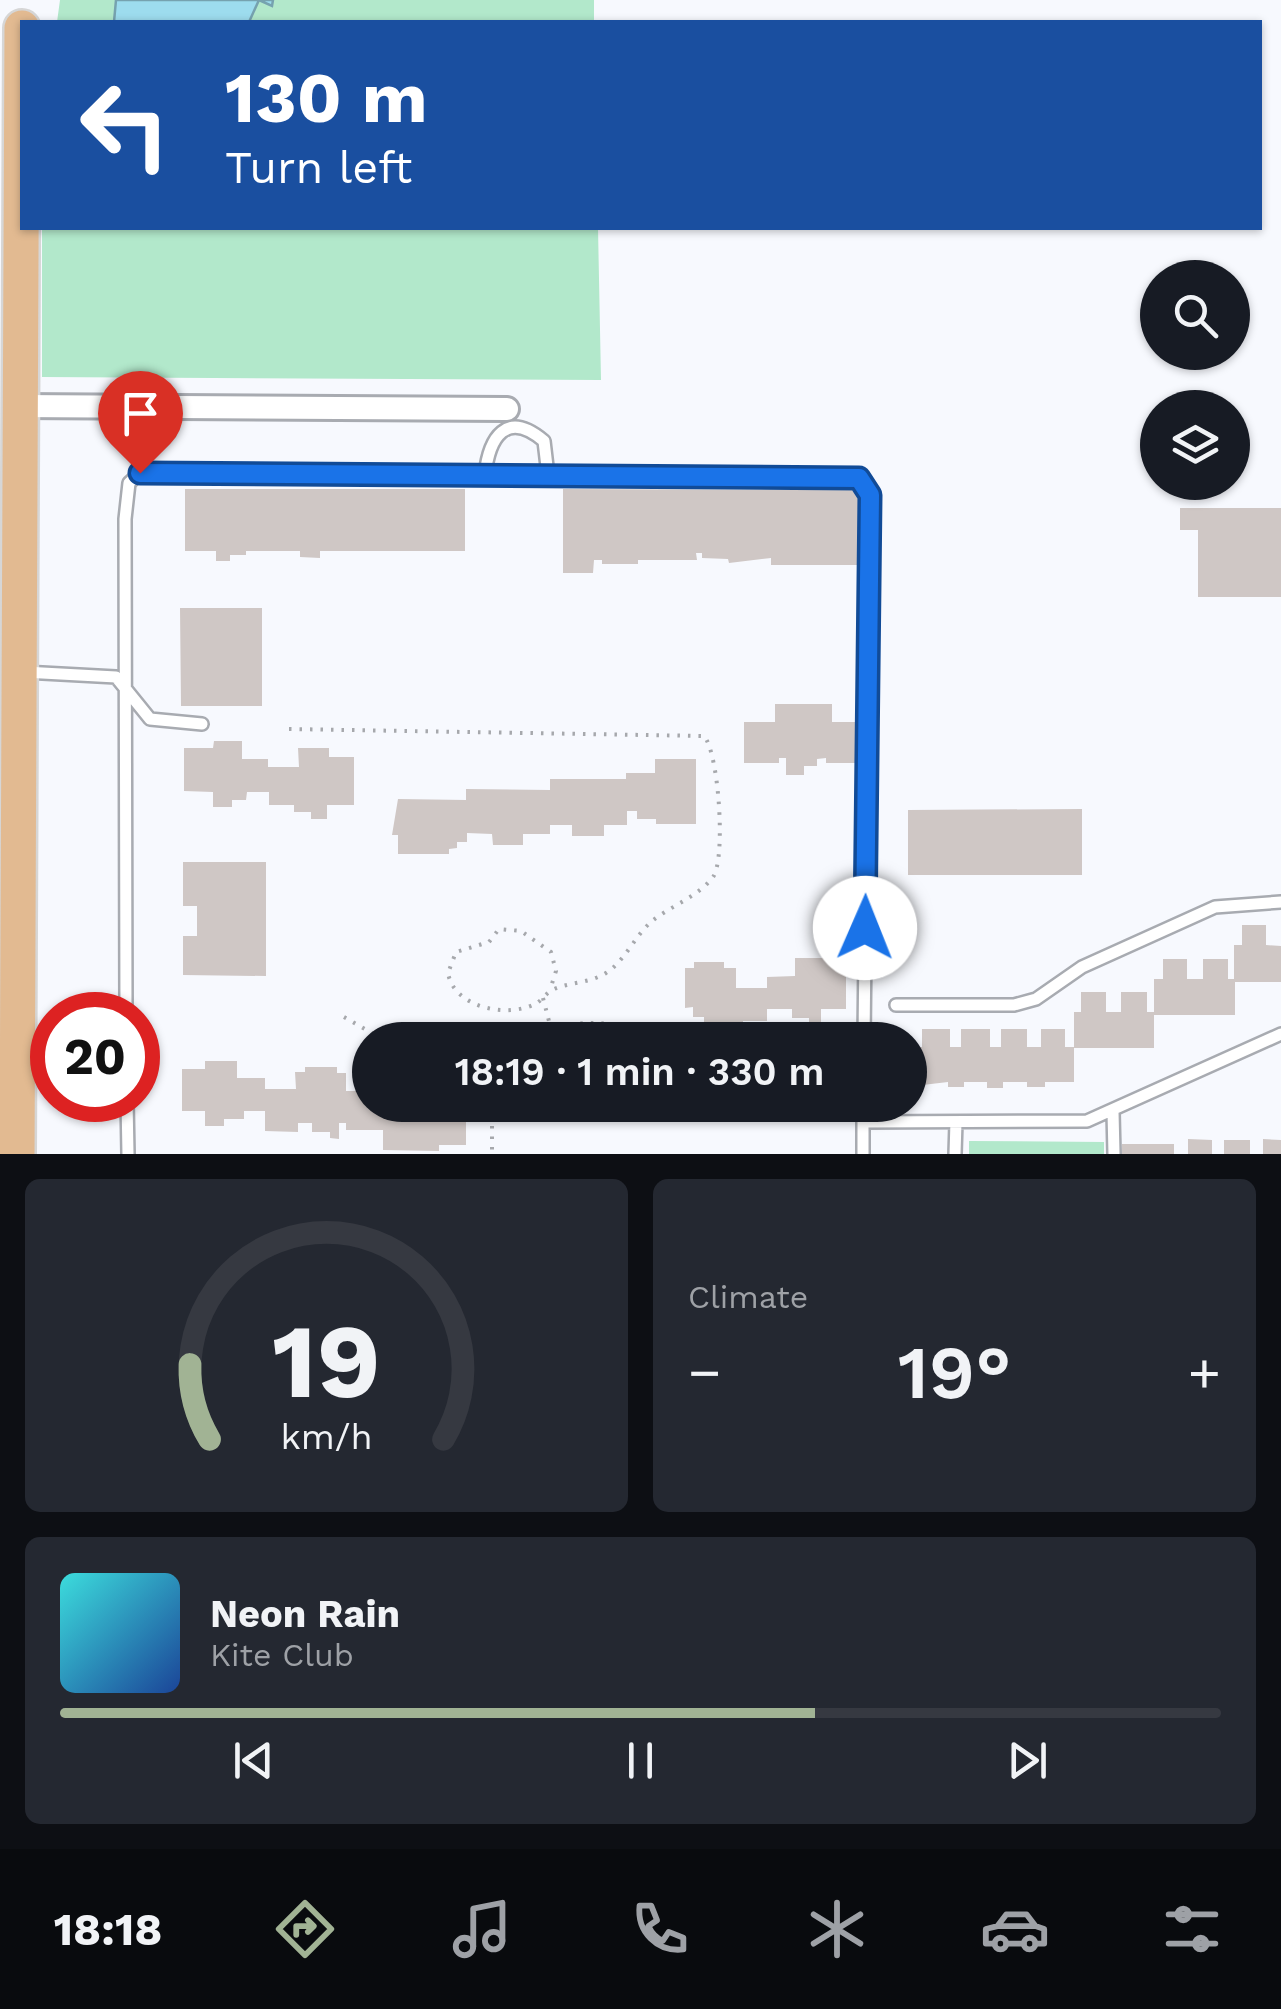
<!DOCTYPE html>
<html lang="en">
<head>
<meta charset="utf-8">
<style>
	body { margin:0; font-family:"Work Sans",sans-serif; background:#242831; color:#f1f3f6; height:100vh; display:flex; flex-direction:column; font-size:38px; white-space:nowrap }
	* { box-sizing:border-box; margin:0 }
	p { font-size:32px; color:#9ea1a6 }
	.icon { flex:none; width:55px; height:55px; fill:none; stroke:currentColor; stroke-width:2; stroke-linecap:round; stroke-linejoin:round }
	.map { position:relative; height:1154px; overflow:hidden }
	.panel { display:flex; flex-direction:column; gap:25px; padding:25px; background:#0d0f14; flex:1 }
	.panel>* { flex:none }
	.hud { position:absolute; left:20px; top:20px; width:1242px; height:210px; border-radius:0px; box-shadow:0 2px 8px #0004; background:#1a4fa0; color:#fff; overflow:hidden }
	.fabs { position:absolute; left:1140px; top:260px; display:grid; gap:20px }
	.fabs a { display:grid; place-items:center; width:110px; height:110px; border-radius:50%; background:#171b24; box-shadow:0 2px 8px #0004; font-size:50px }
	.speed { position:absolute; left:30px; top:992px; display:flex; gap:20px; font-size:50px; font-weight:700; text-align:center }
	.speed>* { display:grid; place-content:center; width:130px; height:130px; border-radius:50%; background:#171b24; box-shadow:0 2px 8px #0004; line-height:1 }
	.speed .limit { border:15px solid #d22; background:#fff; color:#111 }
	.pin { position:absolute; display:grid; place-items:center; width:85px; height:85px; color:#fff; margin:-102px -42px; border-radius:50% 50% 50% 0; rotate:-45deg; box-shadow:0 0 10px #0007 }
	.pin .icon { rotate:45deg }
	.me { position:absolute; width:110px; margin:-55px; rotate:1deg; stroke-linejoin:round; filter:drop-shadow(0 0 8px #0008) }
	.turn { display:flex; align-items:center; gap:35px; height:210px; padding:0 40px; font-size:45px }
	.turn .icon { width:130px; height:130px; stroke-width:2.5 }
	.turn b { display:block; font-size:70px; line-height:85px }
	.big { font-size:75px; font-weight:600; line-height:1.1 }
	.panel .tile { flex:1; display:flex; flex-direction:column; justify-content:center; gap:15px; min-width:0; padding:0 35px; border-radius:15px; background:#242831 }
	.panel .dial { align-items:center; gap:0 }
	.dial svg { height:260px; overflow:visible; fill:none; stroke:#363941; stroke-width:7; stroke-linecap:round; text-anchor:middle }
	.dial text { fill:#f1f3f6; stroke:none }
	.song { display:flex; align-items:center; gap:30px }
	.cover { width:120px; height:120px; border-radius:15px; background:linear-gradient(135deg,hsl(180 70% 55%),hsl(220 70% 35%)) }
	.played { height:10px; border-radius:5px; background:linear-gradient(90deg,#a1b394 65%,#363941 65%) }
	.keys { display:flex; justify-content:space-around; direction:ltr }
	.heat { display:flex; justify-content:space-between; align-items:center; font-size:55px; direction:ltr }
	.panel .tiles { flex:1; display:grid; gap:25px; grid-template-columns:1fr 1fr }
	.tile:last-child { grid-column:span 2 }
	.trip { position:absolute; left:352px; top:1022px; width:575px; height:100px; border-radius:50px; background:#171b24; box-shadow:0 2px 8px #0004; font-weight:600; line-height:100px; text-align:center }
	.tabs { display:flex; height:160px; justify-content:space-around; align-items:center; background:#090b0e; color:#9ea1a6 }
	.tabs .icon { width:70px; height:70px }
	.tabs .current { color:#a1b394 }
	.tabs b { font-size:45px; color:#f1f3f6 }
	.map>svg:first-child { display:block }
	.green { fill:#b2e8cb }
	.water { fill:#9ddcee; stroke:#76a2af; stroke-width:2.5 }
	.building { fill:#cfc7c5 }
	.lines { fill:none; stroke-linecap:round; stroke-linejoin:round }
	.lane-casing { stroke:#a8abb1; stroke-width:16 }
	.street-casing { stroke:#a8abb1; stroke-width:28 }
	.primary-casing { stroke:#d6d6d6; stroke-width:40 }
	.path { stroke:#a6a8ac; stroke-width:4; stroke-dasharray:2.5 8; stroke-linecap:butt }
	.lane { stroke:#fff; stroke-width:11 }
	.street { stroke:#fff; stroke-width:22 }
	.primary { stroke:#e2ba91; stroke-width:35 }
	.route-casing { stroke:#114b97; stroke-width:25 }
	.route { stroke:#1a73e8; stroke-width:18 }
</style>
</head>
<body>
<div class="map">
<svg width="1281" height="1154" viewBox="0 0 1281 1154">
	<rect width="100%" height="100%" fill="#f7f9fe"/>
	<!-- green -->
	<path class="green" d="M60 0H594V22H57Z
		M42 228H598L601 380 42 377Z
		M969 1141 1104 1142V1154H969Z"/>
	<!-- water -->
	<path class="water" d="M116 0H273L272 6 259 0 249 22H114Z"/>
	<!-- building -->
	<path class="building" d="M185 489H465V551H320V558L300 557V551H246V555H230V561H216V551H185Z
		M563 489 858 490V565H771V558L729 563 728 559 702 558V553H696L697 560H638V564H602V560H594L593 573H563Z
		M1180 508H1281V597H1198V530H1180Z
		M180 608H262V706H181Z
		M775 704H832V722H859V763H826V758L817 759V766H804V775H786V758H779V763H744V722H775Z
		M214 741H242V759H268V767H299L298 748H329V757H354V805H327V819H311V812H294V805H269V792H247L246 800H232V807H213V792L184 791V748H213Z
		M655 759H696V824H656V819H637V811H627V825H604V836H572V825H550V834H523V845H493L492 834 467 833V842H457V848L449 849V854H398V835H392L398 799 466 800V789L550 790V779H626V773H655Z
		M1082 809V875H908V810Z
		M183 862H266V976L183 975V936H197V906H183Z
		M1242 925H1266V945L1281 946V982H1235V1015H1154V1048H1074V1082H1045V1087H1027V1082H1003V1088H987V1082H964V1087H948V1082L914 1086V1047H922V1029H950V1047H961V1029H990V1047H1001V1029H1027V1047H1041V1029H1065V1047H1074V1012H1081V992H1106V1012H1121V992H1147V1012H1154V979H1163V959H1187V979H1203V959H1228V979H1234V945H1242Z
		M795 958H831V966H846V1009H821V1023H809V1018H792V1009H767V1021H743V1026L725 1027V1034H714V1026H704V1017H693V1007L685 1008V968H694V962H724V968H736V988H767V977L795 976Z
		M205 1061H237V1078H265V1089H296L295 1072H305V1067H337V1073H346V1091H370V1105H408L407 1119H414L415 1105H466V1145H439V1151L383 1150V1130H346V1123H339V1139L330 1138V1132H312V1123H298V1132L265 1131V1111H244V1119H224V1126H205V1111H182V1069H205Z
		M1188 1139 1212 1140V1154H1188Z
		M1263 1139 1281 1140V1154H1263Z
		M1224 1140H1250V1154H1224Z
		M1122 1144H1174V1154H1122Z"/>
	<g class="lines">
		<defs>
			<path id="lane" d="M485 475C489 438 506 409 544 441L548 475
				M24 672 116 677 150 719 202 724
				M896 1005H1014L1036 999 1082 967 1215 907 1281 902
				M126 1015 125 519 129 483 140 473 852 475 865 483 870 495 864 1040
				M127 1100 128 1154
				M1113 1112 1114 1154
				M863 1122 1087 1121 1281 1034
				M863 1154V1105
				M955 1154 956 1122"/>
			<path id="street" d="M18 406 507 409"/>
			<path id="primary" d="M17 1154 22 28"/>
		</defs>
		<!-- lane casing -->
		<use href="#lane" class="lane-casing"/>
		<!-- street casing -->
		<use href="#street" class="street-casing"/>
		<!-- primary casing -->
		<use href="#primary" class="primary-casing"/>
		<!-- path -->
		<path class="path" d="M289 729 704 736C719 753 726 859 713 877 698 897 670 906 651 922 634 937 625 961 606 973 590 983 571 982 554 989 547 992 543 999 537 1003 508 1019 454 1008 448 973L456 952 489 942 499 929 521 931 551 952 556 971 550 990
			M543 998 551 1029
			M344 1017 384 1040H398
			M574 1027 578 1040
			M401 1040 423 1031 449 1040
			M520 1040C549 1022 623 1013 647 1040
			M492 1105V1154"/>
		<!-- lane -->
		<use href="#lane" class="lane"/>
		<!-- street -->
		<use href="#street" class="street"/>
		<!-- primary -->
		<use href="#primary" class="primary"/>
	</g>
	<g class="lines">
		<defs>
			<path id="route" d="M140 473 859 478 870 495 865 928"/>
		</defs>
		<!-- route casing -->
		<use href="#route" class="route-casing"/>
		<!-- route -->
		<use href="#route" class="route"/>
	</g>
</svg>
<div class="fabs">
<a><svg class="icon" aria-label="search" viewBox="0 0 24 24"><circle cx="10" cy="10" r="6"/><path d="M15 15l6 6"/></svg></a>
<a><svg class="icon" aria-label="layers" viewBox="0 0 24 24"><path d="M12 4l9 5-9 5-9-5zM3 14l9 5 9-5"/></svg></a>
</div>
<div class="speed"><div class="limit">20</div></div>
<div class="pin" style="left:140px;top:473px;background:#d93025"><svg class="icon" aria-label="arrive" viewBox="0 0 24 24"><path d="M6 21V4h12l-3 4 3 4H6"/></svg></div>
<svg class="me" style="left:865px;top:928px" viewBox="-20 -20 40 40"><circle r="19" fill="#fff"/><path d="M0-13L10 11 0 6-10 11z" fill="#1a73e8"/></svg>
<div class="trip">18:19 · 1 min · 330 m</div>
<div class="hud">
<div class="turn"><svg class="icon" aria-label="left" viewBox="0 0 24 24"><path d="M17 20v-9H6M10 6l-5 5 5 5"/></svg><div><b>130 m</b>Turn left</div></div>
</div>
</div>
<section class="panel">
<div class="tiles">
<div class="tile dial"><svg viewBox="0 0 100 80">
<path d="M14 69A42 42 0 1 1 86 69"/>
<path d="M14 69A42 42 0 0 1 8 46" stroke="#a1b394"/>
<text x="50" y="56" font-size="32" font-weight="700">19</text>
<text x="50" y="72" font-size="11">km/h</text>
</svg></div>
<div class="tile"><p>Climate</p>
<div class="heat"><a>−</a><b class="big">19°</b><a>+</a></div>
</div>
<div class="tile">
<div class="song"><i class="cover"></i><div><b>Neon Rain</b><p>Kite Club</p></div></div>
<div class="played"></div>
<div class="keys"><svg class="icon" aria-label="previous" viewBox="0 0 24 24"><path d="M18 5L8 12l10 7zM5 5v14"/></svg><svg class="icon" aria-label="pause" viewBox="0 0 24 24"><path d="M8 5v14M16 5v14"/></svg><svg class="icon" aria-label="next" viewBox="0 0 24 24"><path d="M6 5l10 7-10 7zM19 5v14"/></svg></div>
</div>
</div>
</section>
<nav class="tabs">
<b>18:18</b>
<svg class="icon current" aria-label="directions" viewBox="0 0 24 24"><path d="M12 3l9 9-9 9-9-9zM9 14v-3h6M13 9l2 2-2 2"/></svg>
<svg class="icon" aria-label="music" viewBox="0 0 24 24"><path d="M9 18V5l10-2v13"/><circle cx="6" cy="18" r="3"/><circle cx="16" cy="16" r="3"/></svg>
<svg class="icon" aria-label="phone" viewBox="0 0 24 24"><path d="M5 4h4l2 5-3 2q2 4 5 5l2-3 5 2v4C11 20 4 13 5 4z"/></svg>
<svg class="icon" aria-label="climate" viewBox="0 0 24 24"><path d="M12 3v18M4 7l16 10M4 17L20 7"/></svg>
<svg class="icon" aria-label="car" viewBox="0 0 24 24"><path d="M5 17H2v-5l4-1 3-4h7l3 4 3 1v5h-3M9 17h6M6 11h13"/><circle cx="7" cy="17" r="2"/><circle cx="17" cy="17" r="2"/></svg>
<svg class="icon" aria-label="filters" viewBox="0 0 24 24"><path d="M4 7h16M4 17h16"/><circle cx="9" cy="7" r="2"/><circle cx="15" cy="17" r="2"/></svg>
</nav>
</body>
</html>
